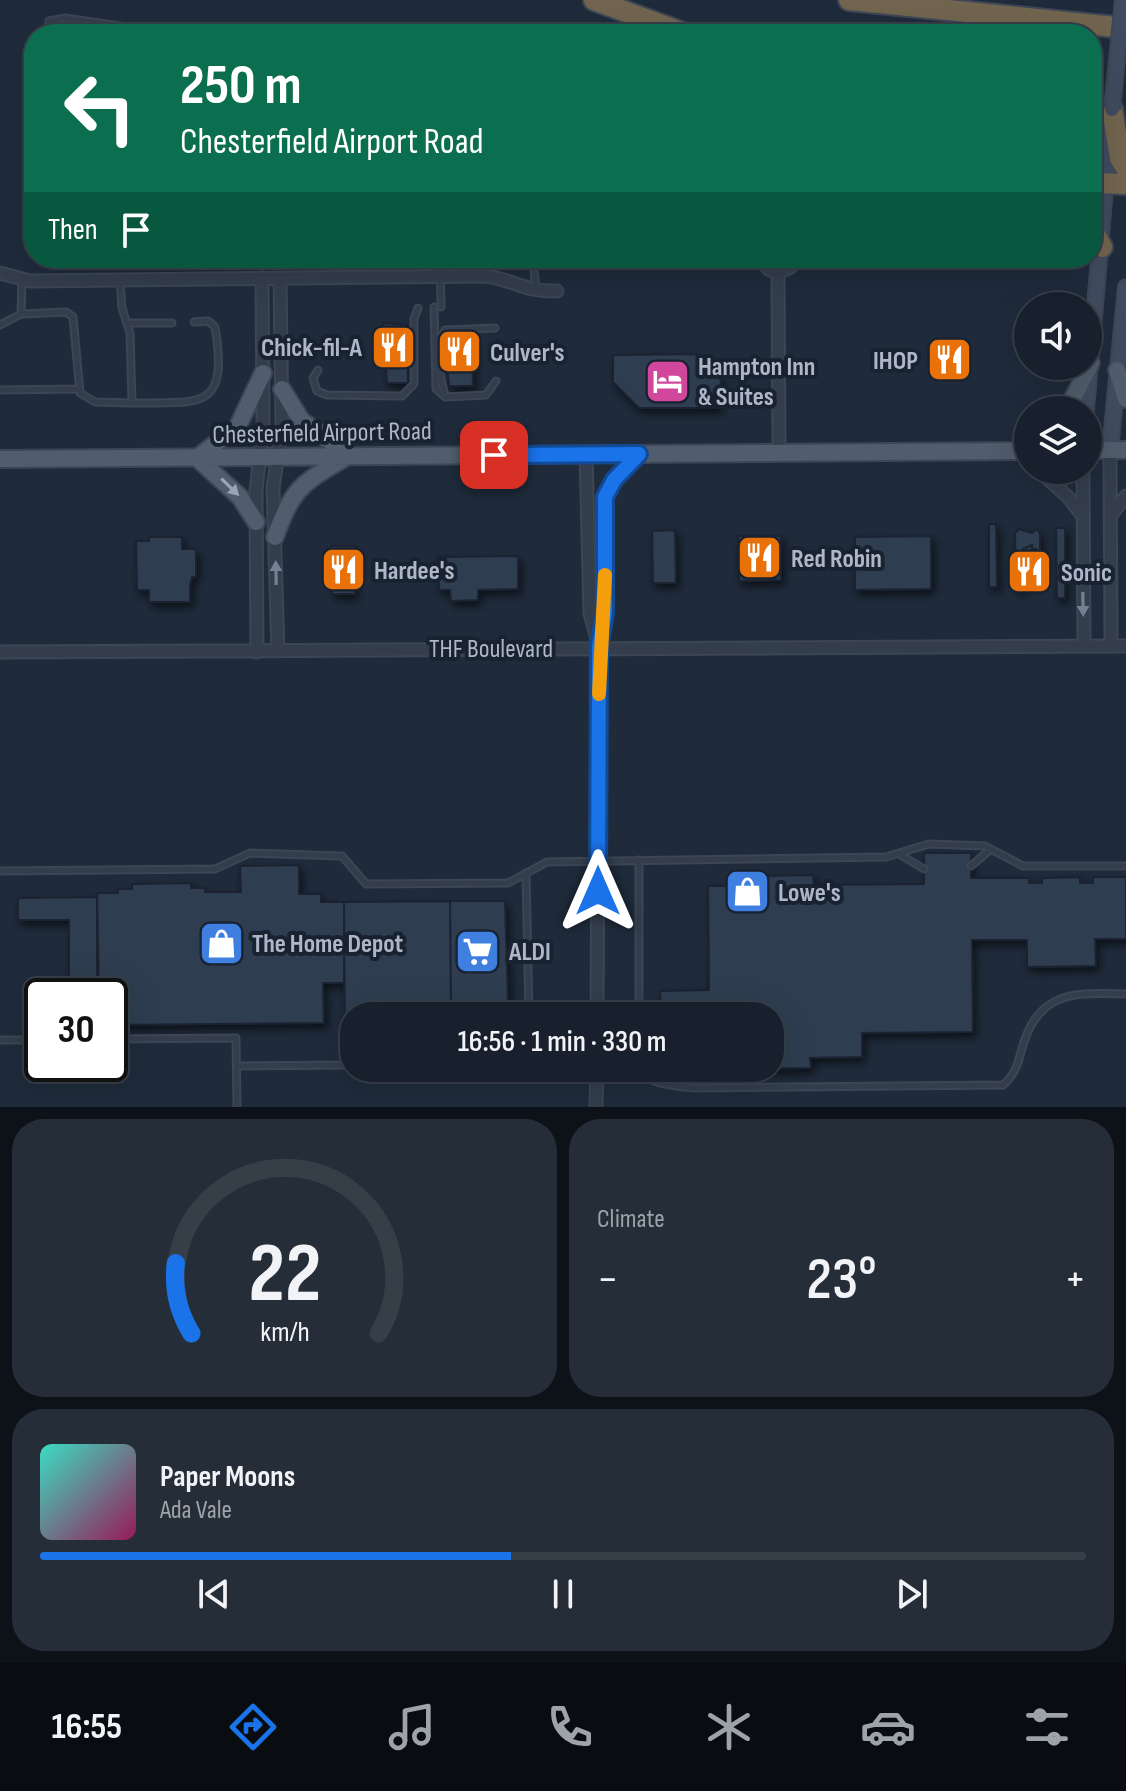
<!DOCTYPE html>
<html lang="en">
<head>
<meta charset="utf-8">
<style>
	body { margin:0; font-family:"Sofia Sans Condensed",sans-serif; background:#242d38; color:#f1f3f6; height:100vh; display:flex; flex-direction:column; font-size:30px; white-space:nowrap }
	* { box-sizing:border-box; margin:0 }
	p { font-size:26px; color:#9ea3a9 }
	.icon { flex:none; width:44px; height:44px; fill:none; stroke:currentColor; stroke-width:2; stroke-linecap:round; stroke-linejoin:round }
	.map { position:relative; height:1107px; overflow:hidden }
	.drawer { display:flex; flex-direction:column; gap:12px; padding:12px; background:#0d1218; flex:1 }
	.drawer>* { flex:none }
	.guide { position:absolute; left:24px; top:24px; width:1078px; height:244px; border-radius:32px; box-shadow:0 8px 32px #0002,0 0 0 2px #363e48; background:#0b6e4f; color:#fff; overflow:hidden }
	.fabs { position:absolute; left:1014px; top:292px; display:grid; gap:16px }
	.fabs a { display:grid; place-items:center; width:88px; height:88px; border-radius:50%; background:#17202c; box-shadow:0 8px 32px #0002,0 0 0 2px #363e48; font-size:40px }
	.speed { position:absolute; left:24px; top:978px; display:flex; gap:16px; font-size:40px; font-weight:700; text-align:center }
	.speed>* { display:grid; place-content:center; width:104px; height:104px; border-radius:50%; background:#17202c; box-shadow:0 8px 32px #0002,0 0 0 2px #363e48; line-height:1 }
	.speed .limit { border:4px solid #111; border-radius:12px; background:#fff; color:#111 }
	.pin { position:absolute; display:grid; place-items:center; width:68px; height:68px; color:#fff; margin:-34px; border-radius:16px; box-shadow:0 4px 12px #0006 }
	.me { position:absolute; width:88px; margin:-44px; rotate:0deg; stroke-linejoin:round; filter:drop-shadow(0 0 6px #0008) }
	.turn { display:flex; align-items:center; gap:28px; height:168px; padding:0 24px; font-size:36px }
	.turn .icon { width:104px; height:104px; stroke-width:2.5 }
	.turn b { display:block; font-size:56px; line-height:68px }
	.then { display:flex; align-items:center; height:76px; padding:0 24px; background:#0003; gap:16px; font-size:30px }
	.big { font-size:60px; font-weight:600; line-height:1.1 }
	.drawer .widget { flex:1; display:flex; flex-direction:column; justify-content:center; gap:12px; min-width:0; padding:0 28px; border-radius:32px; background:#242d38 }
	.drawer .dial { align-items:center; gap:0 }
	.dial svg { height:208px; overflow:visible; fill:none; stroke:#363e48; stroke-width:7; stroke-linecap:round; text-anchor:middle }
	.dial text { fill:#f1f3f6; stroke:none }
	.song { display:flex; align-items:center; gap:24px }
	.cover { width:96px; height:96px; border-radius:12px; background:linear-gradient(135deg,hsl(170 70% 55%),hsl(330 70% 35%)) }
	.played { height:8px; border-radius:4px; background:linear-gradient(90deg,#1a73e8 45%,#363e48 45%) }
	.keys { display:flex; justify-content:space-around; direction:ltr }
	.heat { display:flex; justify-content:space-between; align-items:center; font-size:44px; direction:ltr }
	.drawer .tiles { flex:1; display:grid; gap:12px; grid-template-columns:1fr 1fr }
	.widget:last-child { grid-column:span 2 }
	.trip { position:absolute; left:340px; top:1002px; width:444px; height:80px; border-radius:32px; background:#17202c; box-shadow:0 8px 32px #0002,0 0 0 2px #363e48; font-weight:600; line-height:80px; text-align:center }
	.dock { display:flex; height:128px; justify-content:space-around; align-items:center; background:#090d12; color:#9ea3a9 }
	.dock .icon { width:56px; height:56px }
	.dock .active { color:#1a73e8 }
	.dock b { font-size:36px; color:#f1f3f6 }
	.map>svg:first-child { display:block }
	.building { fill:#2e3c50; stroke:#1a2432; stroke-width:2; filter:url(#shadow) }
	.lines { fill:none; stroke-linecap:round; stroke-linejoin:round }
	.lane-casing { stroke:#3c4655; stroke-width:9 }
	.street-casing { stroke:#3c4655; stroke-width:15 }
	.secondary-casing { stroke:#3c4655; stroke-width:18 }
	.primary-casing { stroke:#3c4655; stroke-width:20 }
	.highway-casing { stroke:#3e4756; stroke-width:24 }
	.lane { stroke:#333d4c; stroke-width:5 }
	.street { stroke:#333d4c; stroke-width:11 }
	.secondary { stroke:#414b5f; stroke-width:14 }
	.primary { stroke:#515c6c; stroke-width:16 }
	.highway { stroke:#72654f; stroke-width:20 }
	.secondary-bridge-casing { stroke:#3c4655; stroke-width:18; stroke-linecap:butt }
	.secondary-bridge { stroke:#414b5f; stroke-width:14 }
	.oneway { fill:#9ba5b6 }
	.oneway2 { fill:#778090 }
	.route-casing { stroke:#114b97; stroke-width:20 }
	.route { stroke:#1a73e8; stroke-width:14 }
	.slow { stroke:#f59e0b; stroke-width:14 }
	.labels { text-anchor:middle; stroke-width:8; stroke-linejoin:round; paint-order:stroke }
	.poi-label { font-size:26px; font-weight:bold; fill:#aeb7c8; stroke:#182230; text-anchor:start }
	.street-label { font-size:26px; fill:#aeb7c8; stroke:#182230 }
</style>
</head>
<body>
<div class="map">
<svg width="1126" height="1107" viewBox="0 0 1126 1107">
	<defs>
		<filter id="shadow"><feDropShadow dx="3" dy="5" stdDeviation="4" flood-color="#0009"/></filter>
	</defs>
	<rect width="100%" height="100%" fill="#1f2b3b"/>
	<!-- building -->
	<path class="building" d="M383 323 407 325 408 383H387Z
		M445 338H472L473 386H449Z
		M695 354 721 380 720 408H639L613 382V355Z
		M989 524H996L997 587H989Z
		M1056 528H1065V598H1057Z
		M1019 529 1032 533 1036 529 1040 533V560H1036V549H1032V545L1023 549V590H1016L1015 533Z
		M675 530 676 583H653L652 531Z
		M738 536H781V580L739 581Z
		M931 536V589L855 590V537Z
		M149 537H182V549H196V577H192L190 585V602H149V590H137L136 541H149Z
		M1032 545V549H1036V584H1023V549Z
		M331 546H355V594H332Z
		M518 556V589L478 590V600L451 601 450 590H439L438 557Z
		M924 853H971V878H1029V883H1042V878L1080 877V883H1093V877H1126V939H1095L1096 966 1027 967V940H972L973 1032 862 1033V1057L810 1058 811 1068 732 1069 770 1068V1016H661L660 991 709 990 708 886H758V876L813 875 814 885 924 884Z
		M299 865V894H321V902H344V983H323L324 1023 110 1025V996H99L97 893H118V889H132V884L191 883V888H205V892H241L240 866Z
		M97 897V996H69V920H18V898Z
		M450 901 451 1016H354V1040H345L344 902Z
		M450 901H505L508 1001H465L459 1011H451Z"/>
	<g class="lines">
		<defs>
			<path id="lane" d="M47 34 49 21 65 18 155 31 288 34
				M440 258 441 307
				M533 258 536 291
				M22 280 21 314 66 312 73 317 80 393 95 402 131 403
				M120 281 122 308 130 333 132 403C200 402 229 412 215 327L208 321 194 322
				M434 307 436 389 445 397 486 395 496 381
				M128 323H172
				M0 325 21 314
				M318 370 313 378 317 391 327 395 402 396 414 384V319L418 308
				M0 390 78 389
				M445 396C440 377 434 348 445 330L495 328
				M899 854 924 869
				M639 860V1016
				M971 866 991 849
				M0 871 215 869 250 853 342 856 366 884 508 883 547 862 886 857 929 844 985 846 1023 866H1126
				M526 873 529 1016
				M110 1039 236 1038 237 1107
				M0 1040H42
				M237 1066 354 1065
				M634 1068C650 1085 673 1086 695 1088L1003 1085C1018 1072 1018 1060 1024 1042 1041 989 1079 993 1126 994"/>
			<path id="street" d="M761 258 768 269 778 273 791 267 795 258
				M0 273 30 281 486 276C514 280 524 292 557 291
				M778 273 779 453
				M1110 450 1111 646
				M586 454 590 613 598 643
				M1038 470 1068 497 1082 515
				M1083 470 1084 646
				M1110 516 1126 496
				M278 651 273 488 282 427 280 278
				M0 652 1126 646
				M257 652 256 491 263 425 262 278
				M597 1016 599 647 605 613V497L614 480 639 454
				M596 1107 597 1068"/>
			<path id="secondary" d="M1086 410 1110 131
				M1110 450 1126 287"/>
			<path id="primary" d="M1117 370 1126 399
				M282 389 301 420 349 455
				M1067 410 1091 363
				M1088 450H1126
				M197 458 238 426 263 373
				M197 458 240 497 256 522
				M0 459 1028 451
				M275 537C293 486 303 483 348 456"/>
			<path id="highway" d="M594 0 686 34
				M849 0 1126 28
				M1112 109 1120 158 1126 168
				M1092 183 1126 184
				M1092 229 1102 247"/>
		</defs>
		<!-- lane casing -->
		<use href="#lane" class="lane-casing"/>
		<!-- street casing -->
		<use href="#street" class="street-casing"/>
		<!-- secondary casing -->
		<use href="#secondary" class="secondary-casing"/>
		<!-- primary casing -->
		<use href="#primary" class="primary-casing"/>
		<!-- highway casing -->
		<use href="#highway" class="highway-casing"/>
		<!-- lane -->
		<use href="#lane" class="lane"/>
		<!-- street -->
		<use href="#street" class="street"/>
		<!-- secondary -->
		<use href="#secondary" class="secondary"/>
		<!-- primary -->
		<use href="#primary" class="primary"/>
		<!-- highway -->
		<use href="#highway" class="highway"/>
		<defs>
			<path id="secondary-bridge" d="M1112 109 1123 0"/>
		</defs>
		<!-- secondary-bridge casing -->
		<use href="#secondary-bridge" class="secondary-bridge-casing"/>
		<!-- secondary-bridge -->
		<use href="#secondary-bridge" class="secondary-bridge"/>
	</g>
	<!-- one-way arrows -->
	<defs><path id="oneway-solid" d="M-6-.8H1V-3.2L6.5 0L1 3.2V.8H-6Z" transform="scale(2)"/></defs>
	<use class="oneway" href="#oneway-solid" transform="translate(230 487) rotate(44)"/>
	<g class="oneway2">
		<use href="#oneway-solid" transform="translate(276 573) rotate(-91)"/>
		<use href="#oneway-solid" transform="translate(1083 604) rotate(89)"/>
	</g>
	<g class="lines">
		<defs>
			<path id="route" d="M494 455 639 454 614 480 605 497V613L599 647 598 891"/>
		</defs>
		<!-- route casing -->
		<use href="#route" class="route-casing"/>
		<!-- route -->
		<use href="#route" class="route"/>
		<!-- slow -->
		<path class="slow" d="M599 694 605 575"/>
	</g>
	<!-- icons -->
	<defs>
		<symbol id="restaurant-square" viewBox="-11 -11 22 22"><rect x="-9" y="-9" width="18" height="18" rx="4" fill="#e8710a" stroke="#182230"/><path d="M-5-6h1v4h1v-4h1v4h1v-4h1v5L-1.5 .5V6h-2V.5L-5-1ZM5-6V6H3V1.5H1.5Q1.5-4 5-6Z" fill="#fff"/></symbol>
		<symbol id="hotel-square" viewBox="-11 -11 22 22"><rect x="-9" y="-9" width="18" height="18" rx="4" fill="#d1479c" stroke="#182230"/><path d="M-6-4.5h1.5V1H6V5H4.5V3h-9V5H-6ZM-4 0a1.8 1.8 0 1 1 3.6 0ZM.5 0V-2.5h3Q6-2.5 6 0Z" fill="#fff"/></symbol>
		<symbol id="shop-square" viewBox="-11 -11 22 22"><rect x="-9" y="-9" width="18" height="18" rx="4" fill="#3f7fe0" stroke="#182230"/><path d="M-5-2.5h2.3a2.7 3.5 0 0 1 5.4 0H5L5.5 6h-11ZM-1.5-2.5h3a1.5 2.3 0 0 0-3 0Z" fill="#fff"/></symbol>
		<symbol id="supermarket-square" viewBox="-11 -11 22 22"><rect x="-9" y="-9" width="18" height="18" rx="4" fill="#3f7fe0" stroke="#182230"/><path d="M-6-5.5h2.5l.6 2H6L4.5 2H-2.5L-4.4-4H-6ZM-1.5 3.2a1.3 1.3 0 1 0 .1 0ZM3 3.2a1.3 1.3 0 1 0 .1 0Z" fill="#fff"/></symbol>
	</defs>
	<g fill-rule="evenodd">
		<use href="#restaurant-square" x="368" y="322" width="51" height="51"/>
		<use href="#restaurant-square" x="434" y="326" width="51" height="51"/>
		<use href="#restaurant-square" x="924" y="334" width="51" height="51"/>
		<use href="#hotel-square" x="642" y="356" width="51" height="51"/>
		<use href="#restaurant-square" x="734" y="532" width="51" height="51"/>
		<use href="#restaurant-square" x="318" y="544" width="51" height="51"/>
		<use href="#restaurant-square" x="1004" y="546" width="51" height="51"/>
		<use href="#shop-square" x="722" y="866" width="51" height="51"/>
		<use href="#shop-square" x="196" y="918" width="51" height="51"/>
		<use href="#supermarket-square" x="452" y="926" width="51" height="51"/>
	</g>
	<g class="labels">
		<!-- poi labels -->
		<g class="poi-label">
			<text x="362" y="356" text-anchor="end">Chick-fil-A</text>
			<text x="490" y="361">Culver's</text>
			<text x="918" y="369" text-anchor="end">IHOP</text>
			<text x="698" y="375">Hampton Inn<tspan x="698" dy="30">&amp; Suites</tspan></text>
			<text x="791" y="567">Red Robin</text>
			<text x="374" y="579">Hardee's</text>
			<text x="1061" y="581">Sonic</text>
			<text x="778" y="901">Lowe's</text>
			<text x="252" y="952">The Home Depot</text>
			<text x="509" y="960">ALDI</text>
		</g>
		<!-- street labels -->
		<g class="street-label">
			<text transform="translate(322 432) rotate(-1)" y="9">Chesterfield Airport Road</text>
			<text x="491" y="657">THF Boulevard</text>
		</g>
	</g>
</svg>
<div class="fabs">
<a><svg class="icon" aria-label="sound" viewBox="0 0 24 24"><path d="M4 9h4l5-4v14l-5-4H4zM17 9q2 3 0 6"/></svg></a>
<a><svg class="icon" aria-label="layers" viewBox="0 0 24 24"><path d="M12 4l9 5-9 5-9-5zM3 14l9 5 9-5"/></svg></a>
</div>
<div class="speed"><div class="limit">30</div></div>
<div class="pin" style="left:494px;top:455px;background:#d93025"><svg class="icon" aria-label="arrive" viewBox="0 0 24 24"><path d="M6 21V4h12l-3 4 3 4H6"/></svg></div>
<svg class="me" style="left:598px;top:891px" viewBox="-20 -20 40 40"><path d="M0-17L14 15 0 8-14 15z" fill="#1a73e8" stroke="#fff" stroke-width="4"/></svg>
<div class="trip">16:56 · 1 min · 330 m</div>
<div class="guide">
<div class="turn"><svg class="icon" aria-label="left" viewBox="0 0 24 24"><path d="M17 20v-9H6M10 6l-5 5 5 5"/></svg><div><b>250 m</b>Chesterfield Airport Road</div></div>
<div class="then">Then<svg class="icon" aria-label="arrive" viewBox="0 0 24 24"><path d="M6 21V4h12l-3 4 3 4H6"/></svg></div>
</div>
</div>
<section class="drawer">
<div class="tiles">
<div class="widget dial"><svg viewBox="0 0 100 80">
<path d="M14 69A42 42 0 1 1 86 69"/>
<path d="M14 69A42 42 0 0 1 8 42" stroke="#1a73e8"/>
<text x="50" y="56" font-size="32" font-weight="700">22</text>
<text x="50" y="72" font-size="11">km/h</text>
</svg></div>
<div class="widget"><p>Climate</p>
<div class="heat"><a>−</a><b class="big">23°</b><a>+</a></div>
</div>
<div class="widget">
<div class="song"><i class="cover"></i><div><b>Paper Moons</b><p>Ada Vale</p></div></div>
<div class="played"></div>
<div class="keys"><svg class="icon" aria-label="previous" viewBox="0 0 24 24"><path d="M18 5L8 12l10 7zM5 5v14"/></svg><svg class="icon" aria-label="pause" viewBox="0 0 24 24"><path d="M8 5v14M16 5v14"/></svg><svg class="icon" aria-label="next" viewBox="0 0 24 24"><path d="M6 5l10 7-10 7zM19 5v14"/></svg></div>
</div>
</div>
</section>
<nav class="dock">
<b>16:55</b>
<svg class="icon active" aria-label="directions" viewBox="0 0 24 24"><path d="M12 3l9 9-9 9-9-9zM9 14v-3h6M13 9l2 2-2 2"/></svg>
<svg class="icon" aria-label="music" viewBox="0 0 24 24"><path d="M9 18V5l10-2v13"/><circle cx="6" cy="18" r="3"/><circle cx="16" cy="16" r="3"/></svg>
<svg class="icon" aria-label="phone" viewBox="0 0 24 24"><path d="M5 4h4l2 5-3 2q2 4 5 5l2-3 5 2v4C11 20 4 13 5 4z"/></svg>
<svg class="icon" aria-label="climate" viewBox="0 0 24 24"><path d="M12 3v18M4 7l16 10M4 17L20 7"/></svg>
<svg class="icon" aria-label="car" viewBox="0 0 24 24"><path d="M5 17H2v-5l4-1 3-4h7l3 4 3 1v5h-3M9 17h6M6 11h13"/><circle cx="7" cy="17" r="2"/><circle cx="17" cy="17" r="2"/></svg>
<svg class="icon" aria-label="filters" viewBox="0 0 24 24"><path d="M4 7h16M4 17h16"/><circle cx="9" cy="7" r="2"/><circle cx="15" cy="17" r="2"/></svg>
</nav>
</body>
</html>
